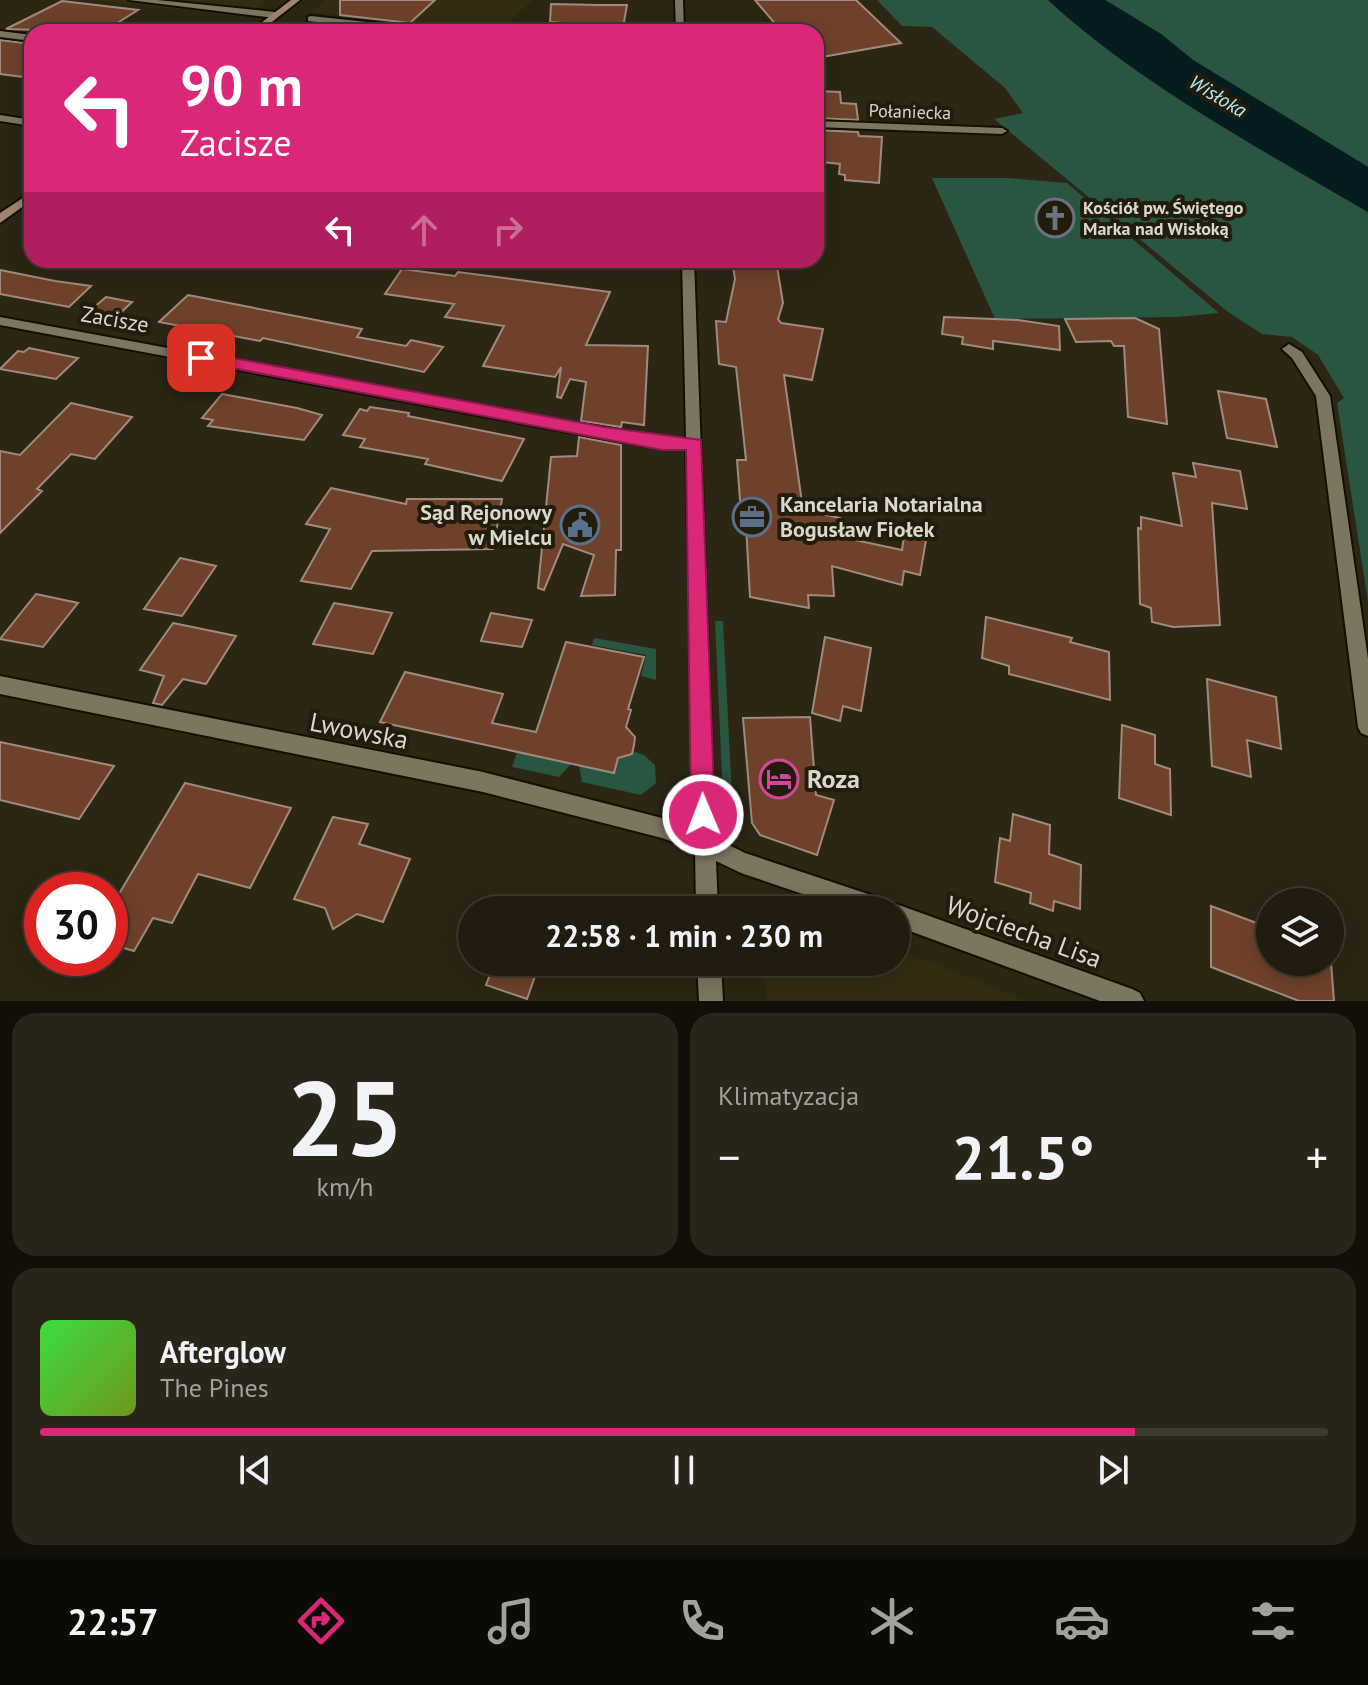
<!DOCTYPE html>
<html lang="pl">
<head>
<meta charset="utf-8">
<style>
	body { margin:0; font-family:"PT Sans",sans-serif; background:#292518; color:#f1f3f6; height:100vh; display:flex; flex-direction:column; font-size:30px; white-space:nowrap }
	* { box-sizing:border-box; margin:0 }
	p { font-size:26px; color:#a2a19e }
	.icon { flex:none; width:44px; height:44px; fill:none; stroke:currentColor; stroke-width:2; stroke-linecap:round; stroke-linejoin:round }
	.map { position:relative; height:1001px; overflow:hidden }
	.sheet { display:flex; flex-direction:column; gap:12px; padding:12px; background:#120f08; flex:1 }
	.sheet>* { flex:none }
	.banner { position:absolute; left:24px; top:24px; width:800px; height:244px; border-radius:24px; box-shadow:0 4px 20px #0003,0 0 0 2px #3e3a2f; background:#db2777; color:#fff; overflow:hidden }
	.fabs { position:absolute; left:1256px; top:888px; display:grid; gap:16px }
	.fabs a { display:grid; place-items:center; width:88px; height:88px; border-radius:50%; background:#211c0f; box-shadow:0 4px 20px #0003,0 0 0 2px #3e3a2f; font-size:40px }
	.speed { position:absolute; left:24px; top:872px; display:flex; gap:16px; font-size:40px; font-weight:700; text-align:center }
	.speed>* { display:grid; place-content:center; width:104px; height:104px; border-radius:50%; background:#211c0f; box-shadow:0 4px 20px #0003,0 0 0 2px #3e3a2f; line-height:1 }
	.speed .limit { border:12px solid #d22; background:#fff; color:#111 }
	.pin { position:absolute; display:grid; place-items:center; width:68px; height:68px; color:#fff; margin:-34px; border-radius:16px; box-shadow:0 4px 12px #0006 }
	.me { position:absolute; width:88px; margin:-44px; rotate:359deg; stroke-linejoin:round; filter:drop-shadow(0 0 6px #0008) }
	.turn { display:flex; align-items:center; gap:28px; height:168px; padding:0 24px; font-size:36px }
	.turn .icon { width:104px; height:104px; stroke-width:2.5 }
	.turn b { display:block; font-size:56px; line-height:68px }
	.lanes { display:flex; align-items:center; height:76px; padding:0 24px; background:#0003; justify-content:center; gap:40px; direction:ltr }
	.lanes .off { opacity:.35 }
	.big { font-size:60px; font-weight:700; line-height:1.1 }
	.sheet .widget { flex:1; display:flex; flex-direction:column; justify-content:center; gap:12px; min-width:0; padding:0 28px; border-radius:24px; background:#292518 }
	.sheet .dial { align-items:center; gap:0 }
	.dial b { font-size:104px; line-height:1 }
	.song { display:flex; align-items:center; gap:24px }
	.cover { width:96px; height:96px; border-radius:12px; background:linear-gradient(135deg,hsl(120 70% 55%),hsl(80 70% 35%)) }
	.played { height:8px; border-radius:4px; background:linear-gradient(90deg,#db2777 85%,#3e3a2f 85%) }
	.keys { display:flex; justify-content:space-around; direction:ltr }
	.heat { display:flex; justify-content:space-between; align-items:center; font-size:44px; direction:ltr }
	.sheet .tiles { flex:1; display:grid; gap:12px; grid-template-columns:1fr 1fr }
	.widget:last-child { grid-column:span 2 }
	.trip { position:absolute; left:458px; top:896px; width:452px; height:80px; border-radius:40px; background:#211c0f; box-shadow:0 4px 20px #0003,0 0 0 2px #3e3a2f; font-weight:700; line-height:80px; text-align:center }
	.tab-bar { display:flex; height:128px; justify-content:space-around; align-items:center; background:#0d0b06; color:#a2a19e }
	.tab-bar .icon { width:56px; height:56px }
	.tab-bar .on { color:#db2777 }
	.tab-bar b { font-size:36px; color:#f1f3f6 }
	.map>svg:first-child { display:block }
	.built { fill:#332b12 }
	.green { fill:#285640 }
	.water { fill:#061c21 }
	.building { fill:#6f412a; stroke:#a08a7f; stroke-width:2 }
	.lines { fill:none; stroke-linecap:round; stroke-linejoin:round }
	.street-casing { stroke:#140f01; stroke-width:4 }
	.secondary-casing { stroke:#140f01; stroke-width:4 }
	.street { fill:#7c7661; fill-rule:evenodd }
	.secondary { fill:#a1846f; fill-rule:evenodd }
	.route { fill:#db2777; stroke:#8e194d; stroke-width:2 }
	.labels { text-anchor:middle; stroke-width:8; stroke-linejoin:round; paint-order:stroke }
	.far-street-label { font-size:18px; fill:#dad7cc; stroke:#221d0b }
	.far-poi-label { font-size:18px; font-weight:bold; fill:#dad7cc; stroke:#221d0b; text-anchor:start }
	.far-water-label { font-size:20px; font-style:italic; fill:#b0e9f9; stroke:#221d0b }
	.street-label { font-size:22px; fill:#dad7cc; stroke:#221d0b }
	.poi-label { font-size:22px; font-weight:bold; fill:#dad7cc; stroke:#221d0b; text-anchor:start }
	.near-street-label { font-size:26px; fill:#dad7cc; stroke:#221d0b }
	.near-poi-label { font-size:26px; font-weight:bold; fill:#dad7cc; stroke:#221d0b; text-anchor:start }
</style>
</head>
<body>
<div class="map">
<svg width="1368" height="1001" viewBox="0 0 1368 1001">
	<rect width="100%" height="100%" fill="#2c2614"/>
	<!-- built -->
	<path class="built" d="M90 0H268L244 17Z
		M326 0H533L498 32 310 12Z
		M896 949 939 965 1027 1001 767 1000 763 962H896Z"/>
	<!-- green -->
	<path class="green" d="M877 0H1048C1142 85 1259 148 1368 212V602L1337 403 1344 398 1318 355 1292 337 1262 334 1228 312 994 119 1023 113 1005 88 932 27 902 26Z
		M1105 0H1368V167L1193 60 1161 34Z
		M932 178H1008L1067 183 1219 313 1177 317 995 319Z
		M715 621H723L734 835 727 829 724 820Z
		M594 638 656 649V680L641 676 646 655 592 645Z
		M633 751 644 755 655 765 656 783 641 795 582 782 579 765 614 773 619 755H628Z
		M517 752 571 764 559 777 512 767Z"/>
	<!-- water -->
	<path class="water" d="M1048 0H1105L1161 34 1193 60 1368 167V212C1262 150 1138 83 1048 0Z"/>
	<!-- building -->
	<path class="building" d="M340 0H435L410 23 340 15Z
		M755 0H856L901 43 816 58V32H782Z
		M62 1 138 10 103 32 6 29Z
		M551 4 598 5H627L623 28 550 22Z
		M0 40 32 44V78L0 74Z
		M816 91 840 92 841 103 856 104 858 120 816 118Z
		M816 130 858 132 859 136 882 137 879 183 845 180V175L839 174 840 164 822 162 823 146H816Z
		M732 260H776L783 303 778 319 781 323 823 329 812 380 784 375 803 510 840 518 836 536 902 550 904 536 926 540 920 575 904 571 902 585 832 566 834 596 808 595 809 608 750 597 746 525 742 526 737 460H746L736 367 719 364 716 321 726 322 735 279Z
		M402 269 455 276 458 272 610 292 586 345 648 346 644 425 622 422 621 427 581 421 586 382 570 379 561 398 557 397 561 367 555 377 483 366 504 326 445 317 454 304 385 294Z
		M0 270 55 281 91 286 69 307 0 294Z
		M188 295 362 329 357 337 406 346 411 340 443 347 424 372 263 338 260 341 159 322Z
		M106 297 132 302 113 320 85 315Z
		M944 317 1018 320 1059 326 1060 350 993 341V349L962 344 963 337 942 334Z
		M1135 318 1159 329 1167 424 1128 417 1124 346H1114L1111 341 1076 342 1065 319Z
		M29 348 53 353 78 358 56 379 0 369 18 351 24 352Z
		M1218 391 1266 399 1277 447 1227 438Z
		M222 394 297 408 322 415 304 440 208 426 213 420 202 418Z
		M71 403 132 417 95 459 71 454 37 489 42 491 0 533V451L20 455Z
		M370 407 409 413 408 416 524 439 502 481 425 464 428 459 360 447 365 439 343 435 360 409 367 411Z
		M579 437 621 445V550H616L615 595 581 596 594 555 563 544 544 590 538 588 551 457 577 456Z
		M1193 463 1240 471 1247 509 1212 503 1220 625 1173 627 1152 622 1151 608 1140 604 1138 528 1141 529V517L1182 526 1173 473 1196 477Z
		M331 488 406 504 407 499H502L493 549 372 551 351 589 301 581 330 529 306 524Z
		M180 558 216 566 182 616 144 609Z
		M36 594 78 603 43 647 0 639Z
		M334 603 392 613 373 654 313 644Z
		M491 613 532 620 522 647 481 641Z
		M986 617 1072 638 1070 642 1109 652 1110 700 1009 674V666L982 658Z
		M173 623 236 636 206 684 183 679 162 705 153 703 164 676 140 670Z
		M825 637 871 648 861 711 843 706 840 721 812 713Z
		M566 642 644 657 628 709 631 710 626 727 635 737 634 745 632 754 618 758 614 773 380 722 405 672 503 694 492 723 536 732Z
		M1207 679 1276 697 1281 749 1247 740 1251 777 1212 766Z
		M810 717 816 795 834 800 817 855 760 835 752 823 743 718Z
		M1122 725 1155 735V764L1170 769 1171 815 1119 798Z
		M0 742 114 766 79 819 0 800Z
		M185 783 291 808 250 888 198 874 172 923 153 918 134 951 110 944V909Z
		M1013 814 1050 825 1049 854 1081 865 1080 909 1054 901 1053 911 1030 903 1031 893 995 882 1000 838 1010 841Z
		M333 817 368 824 359 844 410 859 383 922 357 914 333 929 325 908 294 899Z
		M1211 906 1270 928V962H1331L1334 1001H1299L1211 967Z
		M495 962H540L527 999 486 985Z"/>
	<g class="lines">
		<defs>
			<path id="street" d="M129 0H157L275 12 279 15 275 18Z
				M675 0H683L684 32H676Z
				M311 16 432 29 436 32H407L308 21V17Z
				M0 31 32 35V41L0 37Z
				M0 115 32 120V126L0 121Z
				M816 121 1002 128 1007 131 1002 134 816 127Z
				M682 260H694L715 838 745 853 883 899 892 905 896 904 1132 989 1140 993 1144 1001H1100L896 926V910H850L741 873 716 861 718 910H696L695 850 662 838 483 792 0 694V676L483 772 662 818 694 829 686 449H662L546 428 0 325V317L546 418 662 437 686 438Z
				M1289 344 1302 352 1330 396 1368 659V736L1361 733 1358 727 1316 396 1292 358 1282 349Z
				M697 962H721L723 1001H699Z"/>
			<path id="secondary" d="M291 0H300L259 32H249Z
				M32 192V200L0 223V213Z"/>
		</defs>
		<!-- street casing -->
		<use href="#street" class="street-casing"/>
		<!-- secondary casing -->
		<use href="#secondary" class="secondary-casing"/>
		<!-- street -->
		<use href="#street" class="street"/>
		<!-- secondary -->
		<use href="#secondary" class="secondary"/>
	</g>
	<!-- route -->
	<path class="route" d="M201 352 604 427 701 440 715 815 712 823 703 827 695 823 691 815 686 450H662L604 439 195 361V354Z"/>
	<!-- icons -->
	<defs>
		<symbol id="church-ring" viewBox="-11 -11 22 22"><circle r="9.5" fill="#221d0b" stroke="#6b7280" stroke-width="1.5"/><path d="M-1.2-6h2.4v3.5h3.3v2.4h-3.3V6h-2.4V-.1h-3.3v-2.4h3.3Z" fill="#6b7280"/></symbol>
		<symbol id="office-ring" viewBox="-11 -11 22 22"><circle r="9.5" fill="#221d0b" stroke="#5c6f8a" stroke-width="1.5"/><path d="M-6-3h4V-5.5h4V-3h4V5H-6ZM-1-4.5V-3h2v-1.5ZM-6 0V1H6V0Z" fill="#5c6f8a"/></symbol>
		<symbol id="civic-ring" viewBox="-11 -11 22 22"><circle r="9.5" fill="#221d0b" stroke="#5c6f8a" stroke-width="1.5"/><path d="M-.6-6.5H3V-4.5H.6V-3L4-1V1h2V6H-6V1h2V-1L-.6-3ZM-1.2 2.5V6h2.4V2.5Z" fill="#5c6f8a"/></symbol>
		<symbol id="hotel-ring" viewBox="-11 -11 22 22"><circle r="9.5" fill="#221d0b" stroke="#d1479c" stroke-width="1.5"/><path d="M-6-4.5h1.5V1H6V5H4.5V3h-9V5H-6ZM-4 0a1.8 1.8 0 1 1 3.6 0ZM.5 0V-2.5h3Q6-2.5 6 0Z" fill="#d1479c"/></symbol>
	</defs>
	<g fill-rule="evenodd">
		<use href="#church-ring" x="1033" y="196" width="44" height="44"/>
		<use href="#office-ring" x="730" y="495" width="44" height="44"/>
		<use href="#civic-ring" x="558" y="503" width="44" height="44"/>
		<use href="#hotel-ring" x="757" y="757" width="44" height="44"/>
	</g>
	<g class="labels">
		<!-- far-street labels -->
		<g class="far-street-label">
			<text transform="translate(910 112) rotate(2)" y="6">Połaniecka</text>
		</g>
		<!-- far-poi labels -->
		<g class="far-poi-label">
			<text x="1083" y="214">Kościół pw. Świętego<tspan x="1083" dy="21">Marka nad Wisłoką</tspan></text>
		</g>
		<!-- far-water labels -->
		<g class="far-water-label">
			<text transform="translate(1218 96) rotate(31)" y="7">Wisłoka</text>
		</g>
		<!-- street labels -->
		<g class="street-label">
			<text transform="translate(115 319) rotate(10)" y="8">Zacisze</text>
		</g>
		<!-- poi labels -->
		<g class="poi-label">
			<text x="780" y="512">Kancelaria Notarialna<tspan x="780" dy="25">Bogusław Fiołek</tspan></text>
			<text x="552" y="520" text-anchor="end">Sąd Rejonowy<tspan x="552" dy="25">w Mielcu</tspan></text>
		</g>
		<!-- near-street labels -->
		<g class="near-street-label">
			<text transform="translate(359 731) rotate(11)" y="9">Lwowska</text>
			<text transform="translate(1024 932) rotate(20)" y="9">Wojciecha Lisa</text>
		</g>
		<!-- near-poi labels -->
		<g class="near-poi-label">
			<text x="807" y="788">Roza</text>
		</g>
	</g>
</svg>
<div class="fabs">
<a><svg class="icon" aria-label="layers" viewBox="0 0 24 24"><path d="M12 4l9 5-9 5-9-5zM3 14l9 5 9-5"/></svg></a>
</div>
<div class="speed"><div class="limit">30</div></div>
<div class="pin" style="left:201px;top:358px;background:#d93025"><svg class="icon" aria-label="arrive" viewBox="0 0 24 24"><path d="M6 21V4h12l-3 4 3 4H6"/></svg></div>
<svg class="me" style="left:703px;top:815px" viewBox="-20 -20 40 40"><circle r="17" fill="#db2777" stroke="#fff" stroke-width="3"/><path d="M0-11L8 9 0 5-8 9z" fill="#fff"/></svg>
<div class="trip">22:58 · 1 min · 230 m</div>
<div class="banner">
<div class="turn"><svg class="icon" aria-label="left" viewBox="0 0 24 24"><path d="M17 20v-9H6M10 6l-5 5 5 5"/></svg><div><b>90 m</b>Zacisze</div></div>
<div class="lanes"><svg class="icon" aria-label="left" viewBox="0 0 24 24"><path d="M17 20v-9H6M10 6l-5 5 5 5"/></svg><svg class="icon off" aria-label="ahead" viewBox="0 0 24 24"><path d="M12 20V5M6 11l6-6 6 6"/></svg><svg class="icon off" aria-label="right" viewBox="0 0 24 24"><path d="M7 20v-9h11M14 6l5 5-5 5"/></svg></div>
</div>
</div>
<section class="sheet">
<div class="tiles">
<div class="widget dial"><b>25</b><p>km/h</p></div>
<div class="widget"><p>Klimatyzacja</p>
<div class="heat"><a>−</a><b class="big">21.5°</b><a>+</a></div>
</div>
<div class="widget">
<div class="song"><i class="cover"></i><div><b>Afterglow</b><p>The Pines</p></div></div>
<div class="played"></div>
<div class="keys"><svg class="icon" aria-label="previous" viewBox="0 0 24 24"><path d="M18 5L8 12l10 7zM5 5v14"/></svg><svg class="icon" aria-label="pause" viewBox="0 0 24 24"><path d="M8 5v14M16 5v14"/></svg><svg class="icon" aria-label="next" viewBox="0 0 24 24"><path d="M6 5l10 7-10 7zM19 5v14"/></svg></div>
</div>
</div>
</section>
<nav class="tab-bar">
<b>22:57</b>
<svg class="icon on" aria-label="directions" viewBox="0 0 24 24"><path d="M12 3l9 9-9 9-9-9zM9 14v-3h6M13 9l2 2-2 2"/></svg>
<svg class="icon" aria-label="music" viewBox="0 0 24 24"><path d="M9 18V5l10-2v13"/><circle cx="6" cy="18" r="3"/><circle cx="16" cy="16" r="3"/></svg>
<svg class="icon" aria-label="phone" viewBox="0 0 24 24"><path d="M5 4h4l2 5-3 2q2 4 5 5l2-3 5 2v4C11 20 4 13 5 4z"/></svg>
<svg class="icon" aria-label="climate" viewBox="0 0 24 24"><path d="M12 3v18M4 7l16 10M4 17L20 7"/></svg>
<svg class="icon" aria-label="car" viewBox="0 0 24 24"><path d="M5 17H2v-5l4-1 3-4h7l3 4 3 1v5h-3M9 17h6M6 11h13"/><circle cx="7" cy="17" r="2"/><circle cx="17" cy="17" r="2"/></svg>
<svg class="icon" aria-label="filters" viewBox="0 0 24 24"><path d="M4 7h16M4 17h16"/><circle cx="9" cy="7" r="2"/><circle cx="15" cy="17" r="2"/></svg>
</nav>
</body>
</html>
